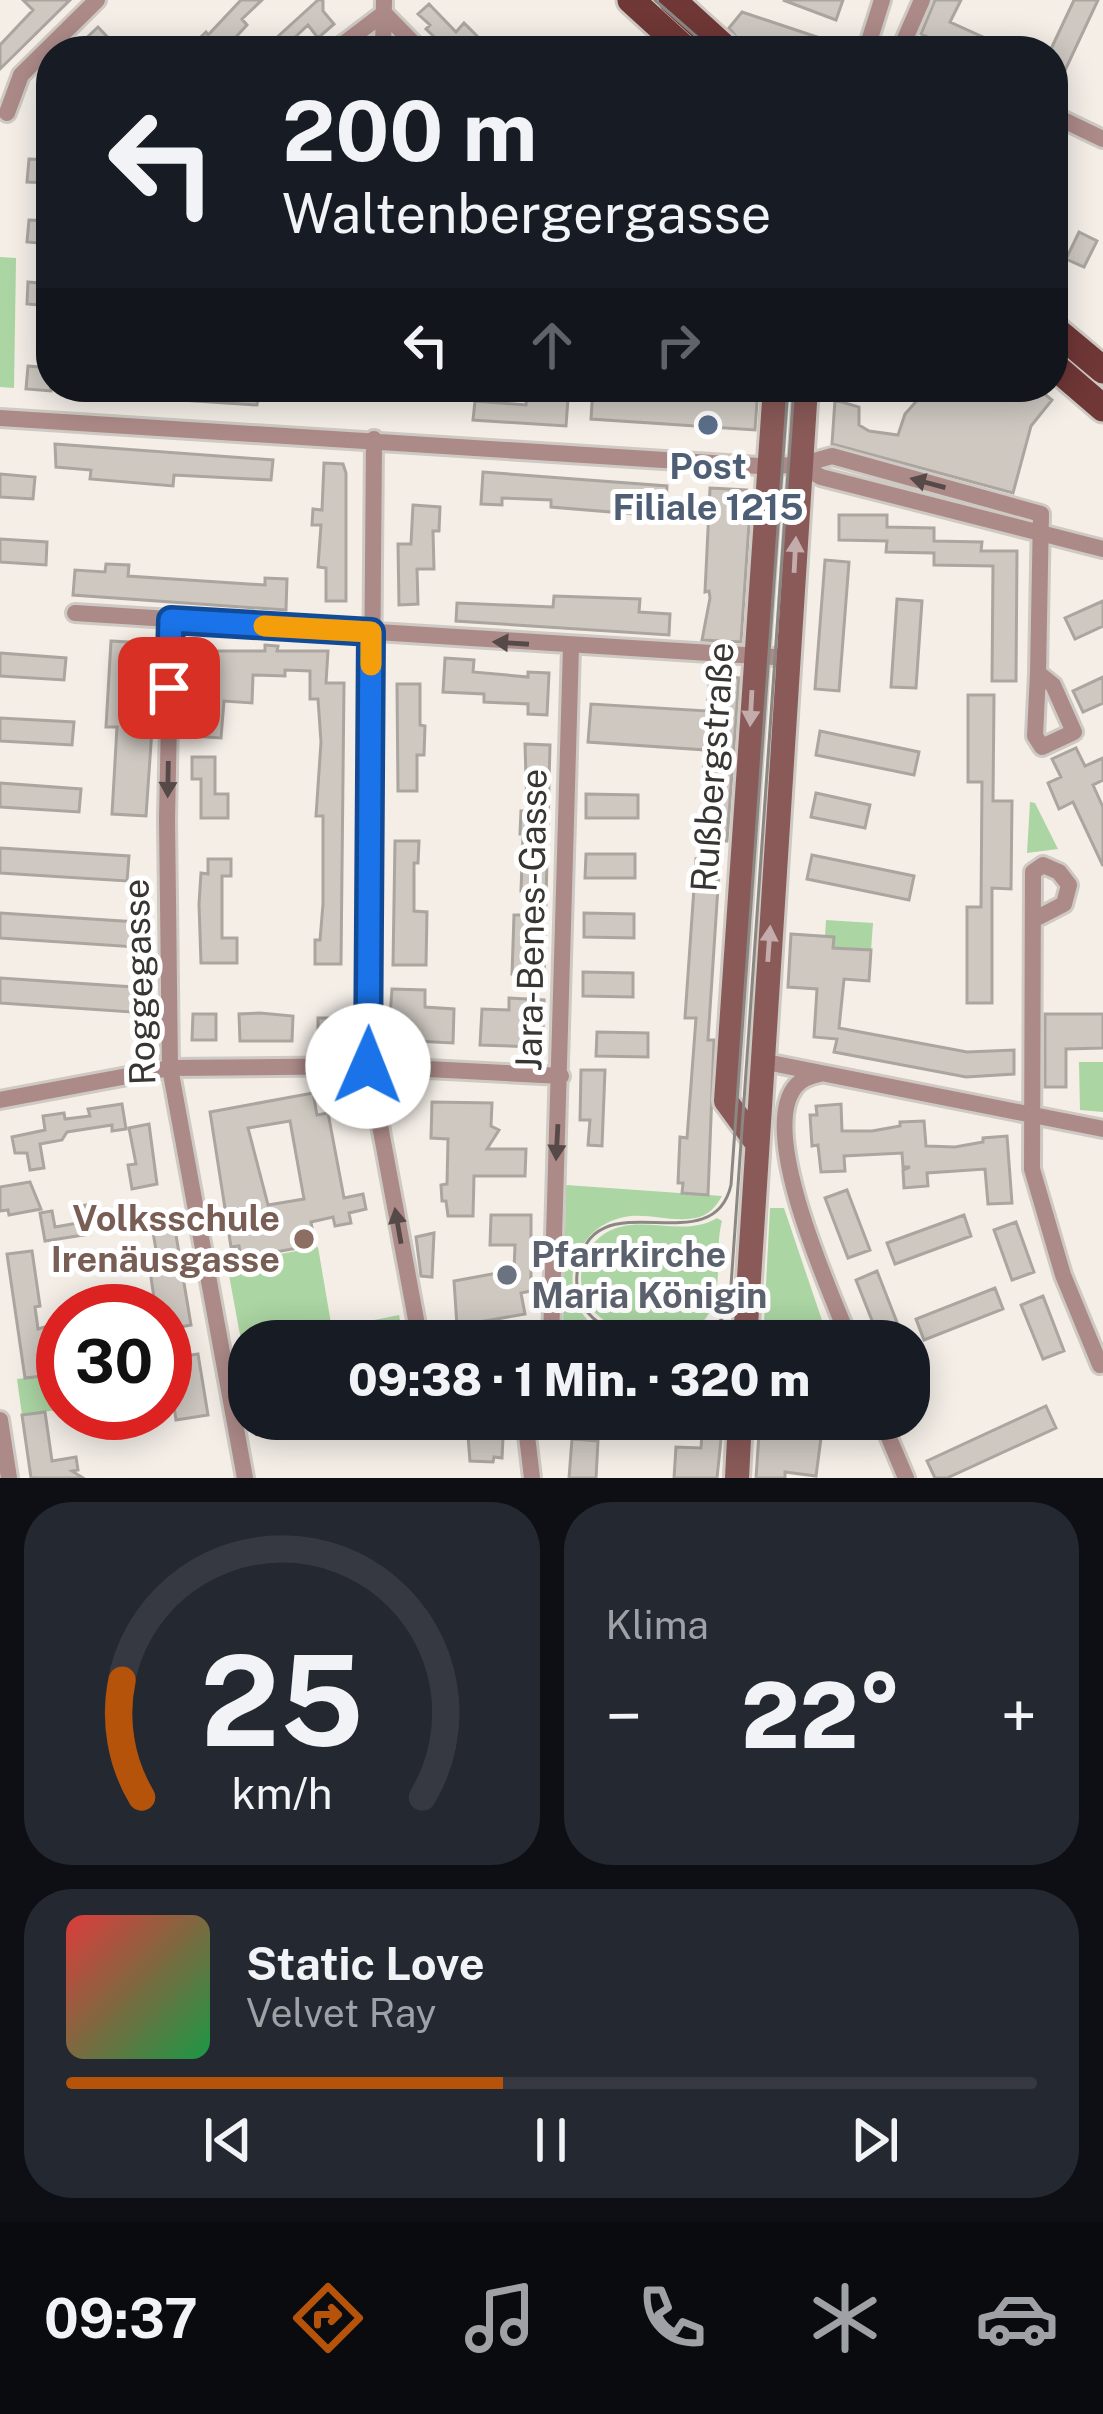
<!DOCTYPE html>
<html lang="de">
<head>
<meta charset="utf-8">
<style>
	body { margin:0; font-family:"Public Sans",sans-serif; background:#242831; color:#f1f3f6; height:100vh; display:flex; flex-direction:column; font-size:45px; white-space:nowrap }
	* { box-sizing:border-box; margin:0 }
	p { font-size:39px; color:#9ea1a6 }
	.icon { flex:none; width:66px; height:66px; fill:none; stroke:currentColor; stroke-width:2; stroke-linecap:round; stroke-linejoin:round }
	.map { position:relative; height:1478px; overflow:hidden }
	.panel { display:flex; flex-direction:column; gap:24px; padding:24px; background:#0d0f14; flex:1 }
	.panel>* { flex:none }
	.hud { position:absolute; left:36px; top:36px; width:1032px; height:366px; border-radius:48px; box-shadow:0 6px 30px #0003; background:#171b24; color:#f1f3f6; overflow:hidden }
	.speed { position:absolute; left:36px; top:1284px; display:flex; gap:24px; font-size:60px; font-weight:700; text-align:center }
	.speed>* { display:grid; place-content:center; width:156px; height:156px; border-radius:50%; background:#171b24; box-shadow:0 6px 30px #0003; line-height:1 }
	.speed .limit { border:18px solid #d22; background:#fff; color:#111 }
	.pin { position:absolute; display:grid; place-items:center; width:102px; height:102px; color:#fff; margin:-51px; border-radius:24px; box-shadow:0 6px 18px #0006 }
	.me { position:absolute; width:132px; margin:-66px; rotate:1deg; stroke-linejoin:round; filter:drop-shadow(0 0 9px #0008) }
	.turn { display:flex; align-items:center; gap:42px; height:252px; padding:0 48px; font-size:54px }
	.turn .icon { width:156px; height:156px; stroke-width:2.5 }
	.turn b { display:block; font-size:84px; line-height:102px }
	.lanes { display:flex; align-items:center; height:114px; padding:0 48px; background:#0003; justify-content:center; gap:60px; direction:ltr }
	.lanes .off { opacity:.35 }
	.big { font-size:90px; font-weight:800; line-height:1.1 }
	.panel .tile { flex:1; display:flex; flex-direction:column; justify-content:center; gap:18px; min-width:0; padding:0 42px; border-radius:48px; background:#242831 }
	.panel .dial { align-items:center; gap:0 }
	.dial svg { height:312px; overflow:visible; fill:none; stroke:#363941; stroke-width:7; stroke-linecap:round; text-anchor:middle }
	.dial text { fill:#f1f3f6; stroke:none }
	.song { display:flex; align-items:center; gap:36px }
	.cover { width:144px; height:144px; border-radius:18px; background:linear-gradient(135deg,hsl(0 70% 55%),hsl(140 70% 35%)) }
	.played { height:12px; border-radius:6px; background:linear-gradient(90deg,#b45309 45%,#363941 45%) }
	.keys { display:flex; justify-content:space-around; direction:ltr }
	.heat { display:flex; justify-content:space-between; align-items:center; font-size:66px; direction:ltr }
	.panel .tiles { flex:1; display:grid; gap:24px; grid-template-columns:1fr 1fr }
	.tile:last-child { grid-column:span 2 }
	.trip { position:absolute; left:228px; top:1320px; width:702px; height:120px; border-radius:48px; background:#171b24; box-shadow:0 6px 30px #0003; font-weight:800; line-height:120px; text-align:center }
	.tab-bar { display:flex; height:192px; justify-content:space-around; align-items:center; background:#090b0e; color:#9ea1a6 }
	.tab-bar .icon { width:84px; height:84px }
	.tab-bar .selected { color:#b45309 }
	.tab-bar b { font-size:54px; color:#f1f3f6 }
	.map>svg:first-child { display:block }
	.green { fill:#abd5a3 }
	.building { fill:#cec8c1; stroke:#aba59f; stroke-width:3; fill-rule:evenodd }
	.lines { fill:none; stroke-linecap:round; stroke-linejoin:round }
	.street-casing { stroke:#cec9c3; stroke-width:22 }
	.secondary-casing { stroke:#cec9c3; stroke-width:30 }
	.primary-casing { stroke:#cec9c3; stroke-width:33 }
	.street { stroke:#ac8a88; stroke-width:16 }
	.secondary { stroke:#895a58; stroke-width:24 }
	.primary { stroke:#6f3736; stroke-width:27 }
	.tram { stroke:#8b8783; stroke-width:3 }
	.oneway { fill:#554a48 }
	.oneway2 { fill:#c4acac }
	.route-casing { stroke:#114b97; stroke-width:30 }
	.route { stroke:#1a73e8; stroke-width:21 }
	.slow { stroke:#f59e0b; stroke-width:21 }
	.service-dot { fill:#5c6f8a; stroke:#fff; stroke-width:4.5 }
	.education-dot { fill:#8d6e63; stroke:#fff; stroke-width:4.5 }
	.worship-dot { fill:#6b7280; stroke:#fff; stroke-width:4.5 }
	.labels { text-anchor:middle; stroke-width:10; stroke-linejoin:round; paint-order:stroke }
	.service-label { font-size:36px; font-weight:bold; fill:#4e5e75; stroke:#fff }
	.street-label { font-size:36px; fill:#383533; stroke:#fff }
	.education-label { font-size:36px; font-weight:bold; fill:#785e54; stroke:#fff; text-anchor:end }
	.worship-label { font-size:36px; font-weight:bold; fill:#5b616d; stroke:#fff; text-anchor:start }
</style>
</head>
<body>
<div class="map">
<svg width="1103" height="1478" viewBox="0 0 1103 1478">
	<rect width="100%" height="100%" fill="#f4eee7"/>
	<!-- green -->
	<path class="green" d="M0 257 16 258 14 388 0 387Z
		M1030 802 1035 803 1058 849 1027 853Z
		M826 920 873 923 871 950 833 948 834 937 825 936Z
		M1079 1062H1103V1112L1080 1110Z
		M566 1185 722 1196C716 1207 708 1216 695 1218 670 1223 645 1211 620 1218 582 1228 562 1270 578 1306 585 1321 599 1331 610 1339L573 1336 563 1327Z
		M770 1208H784L829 1341H763Z
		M717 1218 722 1221C714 1250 724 1286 709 1313 686 1358 569 1337 582 1268 585 1256 590 1245 600 1237 635 1209 681 1240 717 1218Z
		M318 1247 334 1341H249V1384L227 1264Z
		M399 1315 404 1341H337L335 1328Z
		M63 1374V1409L22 1415 17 1379Z"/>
	<!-- building -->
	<path class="building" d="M23 0H70L0 69V45L33 10Z
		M241 0H262L242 19 247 25 235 38 247 51H186L206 32 208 35Z
		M318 0H323V11L334 24 318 38 308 25 291 41 300 51H262Z
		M783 0H843L836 20Z
		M935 0H961L950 22 1014 51H959L921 34Z
		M1074 0H1098L1053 96V51H1050Z
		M429 4 456 32 464 23 482 41 472 51H449L426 29 430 25 418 14Z
		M742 12 817 37 812 51H785L762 40 753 51H747L729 28Z
		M98 27 115 45 108 51H87L80 44Z
		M29 159 51 160V183L27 182Z
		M29 220 51 221V244L27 242Z
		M1079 232 1097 241 1084 267 1066 259Z
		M28 282 51 284V306L27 304Z
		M28 366 51 368V391L26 389Z
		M123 387H259L257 405 122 396Z
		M593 387H680L679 394 735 397 736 387H758L755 430 591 419Z
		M929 387H1036L1052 400 1031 426 1013 493 832 444 835 400 859 407V425L869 431 898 435 905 414Z
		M527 396 568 399 566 426 473 420 475 401 526 405Z
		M55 444 273 460 271 480 174 475 173 486 90 479 91 470 56 467Z
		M324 463 343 464 346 473V601H326V568L318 567 321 525H312L313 509 322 510Z
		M483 472 667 486 666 507 636 505V514L551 507V500L502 498V505L481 504Z
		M0 474 35 477 33 499 0 497Z
		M710 488 747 490 751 495 741 642 702 640 710 598 709 591 705 592Z
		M413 505 440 507 439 531H433L434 569H417L418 604 399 605 398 544H411Z
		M839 515H887V527L934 528V541L982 542 981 551H1017L1016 681H992L993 566 934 565V553L886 552 887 541 839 540Z
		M0 539 47 542 46 565 0 562Z
		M825 560 849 562 839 691 815 689Z
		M106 564 129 565 128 576 265 585V578L287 579 286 610 73 595 75 570 105 572Z
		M554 596 640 599 639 612 670 614 669 635 456 621 457 603 553 607Z
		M897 599 922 601 916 688 891 687Z
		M1103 601V626L1075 639 1065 618Z
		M111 641 146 643 140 729H152L146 816 112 814 117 727H106Z
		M265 645 278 646 277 651H328L326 683H344L341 964H315V940H320L323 904V816H316L321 742 318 699H310V671L285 670V676L253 675 252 703 224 701 221 738 192 736 193 651H265Z
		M0 653 66 658 64 680 0 676Z
		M445 658 474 660 473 672 528 677V672L549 673 547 715 528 714V704L484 702V694L443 692Z
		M710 676 739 678 727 841H721L708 1040H714L708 1195 682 1193 683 1183H678L680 1137 687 1138 696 1018H685L696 859 706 860 712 773 703 772 705 750 588 742 591 704 707 711Z
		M1103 677V703L1083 712 1073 691Z
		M397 684H420V725L425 726 424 755H417V791H398Z
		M968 695H994L993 801H1012L1011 889 992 888V1003H967V907H981L982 782H968Z
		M0 718 74 722 72 745 0 741Z
		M820 731 919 752 914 775 816 755Z
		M525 744 550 745 544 975 512 974 514 915H528V891H521L523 834H520L521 811H527Z
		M1076 748 1085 766 1103 758V780L1093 785 1103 807V866L1073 802 1059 809 1048 783 1061 777 1052 759Z
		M192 757H215V794H228V818H201V779H192Z
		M0 783 81 789 79 812 0 807Z
		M816 793 870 805 865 828 811 817Z
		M586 794 638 795V818H586Z
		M395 841H419L418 863H414V911L427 912 426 965H393Z
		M0 848 129 856 127 881 0 873Z
		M586 854H635V878H585Z
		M812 855 914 876 909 900 807 879Z
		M208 859H231V876H222V938H237V963H201L199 904 201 873 208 874Z
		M0 913 152 923 151 948 0 938Z
		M584 913 634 914V938L584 937Z
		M791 934 834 937 833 948 871 950 869 981 844 979 839 1028 967 1052 1014 1050V1074L966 1077 834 1052 837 1039 814 1037 817 989 788 987Z
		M583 972 633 973V997L583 996Z
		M0 978 148 988 146 1013 0 1003Z
		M392 989 425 990V1007L454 1009 453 1043 396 1040 397 1017H390Z
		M509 998 544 1000 543 1028H535L534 1047 480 1045 482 1009 509 1010Z
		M260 1013 293 1016 292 1041H240L239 1014Z
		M193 1014H216V1040H192Z
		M1045 1014H1103V1048L1066 1049V1087H1045Z
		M318 1018H341V1040H318Z
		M597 1032 648 1033V1057L596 1056Z
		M581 1070H605L602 1146 588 1145 590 1120H580Z
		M313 1093 317 1115 328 1113 344 1198 363 1194 366 1209 349 1213 351 1223 335 1226 333 1217 311 1222 315 1245 241 1258 239 1246 231 1247 210 1112ZM290 1121 304 1199 268 1205 248 1128Z
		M432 1102 492 1103 491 1126 499 1130 487 1149H526L525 1176H474L473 1216H448L446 1201H442L441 1185 447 1184 448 1139 431 1138Z
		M122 1104 126 1129 112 1131V1125L67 1132 62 1140 40 1144 44 1168 30 1170 27 1153H15L12 1137 45 1130 43 1116 64 1113 65 1119 90 1116 88 1109Z
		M841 1104 842 1131H872L900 1126V1122L924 1121 926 1146 955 1147 983 1142V1138L1007 1136 1012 1203 988 1204 985 1169 927 1173 928 1186 904 1188 903 1170 910 1167H903L902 1153 844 1156 845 1171 821 1172 818 1145 812 1146 810 1115H817L816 1106Z
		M149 1124 157 1184 132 1189 128 1165 136 1164 129 1128Z
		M30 1182 41 1209 9 1215 8 1210 0 1211V1187Z
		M847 1190 870 1250 848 1258 825 1198Z
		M86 1205 90 1234 45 1241 40 1213 52 1211 55 1227 78 1223 75 1207Z
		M491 1215H531V1291L521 1293 525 1314 457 1326 454 1281 514 1270 515 1245H490Z
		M964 1215 971 1236 895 1264 887 1243Z
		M1016 1222 1034 1272 1012 1280 994 1230Z
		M175 1229 191 1325 175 1328 174 1321 165 1323V1311H156L147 1251 156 1250 153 1232Z
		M434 1233 432 1277 421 1276 416 1237Z
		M32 1251 40 1306 35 1307 38 1329 45 1327 49 1351 56 1350 60 1374 25 1378 7 1254Z
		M877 1271 898 1325 877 1333 856 1280Z
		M995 1288 1003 1309 924 1340 916 1319Z
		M1043 1296 1064 1351 1043 1359 1021 1305Z
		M198 1354 208 1415 176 1420 167 1359Z
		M1046 1406 1056 1428 947 1478H935L927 1461Z
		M45 1412 52 1461 76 1457 78 1470 72 1471 83 1478H31L22 1415Z
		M703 1419 723 1420 717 1478H674L676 1447 701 1448Z
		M760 1419H790L789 1435 821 1438 816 1476 785 1472V1478H756Z
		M468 1436 503 1438 502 1458 494 1457 493 1462 470 1461Z
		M572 1439 598 1441 596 1478H569Z"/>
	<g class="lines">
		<defs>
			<path id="street" d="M901 48 922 0
				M334 51 384 13 421 51
				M383 51 384 0
				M866 51 882 0
				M7 113 21 75 97 0
				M1053 115 1103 139
				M0 418 759 466 800 465 832 456 1041 514 1038 673
				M374 439 369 1066 420 1341
				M800 465 821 477 1103 549
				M75 613 790 658
				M171 620 167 819 170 1068 245 1478
				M1038 673 1053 685 1074 732 1042 747 1035 736Z
				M1035 919 1064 904 1069 885 1059 872 1043 865 1033 872 1032 1169 1063 1275 1100 1365
				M761 1061 1103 1129
				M820 1074C810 1076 801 1079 795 1087 758 1133 830 1291 850 1341
				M0 1100 170 1068 369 1066 561 1076
				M551 1341 571 647
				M525 1419 532 1478
				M881 1419 906 1478
				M0 1420 9 1478"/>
			<path id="secondary" d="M756 1142 726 1101 775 387
				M745 1341 806 387
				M737 1478 740 1419"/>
			<path id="primary" d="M631 0 687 51
				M672 0 728 51
				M1053 328 1103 370
				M1053 365 1103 408"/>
		</defs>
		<!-- street casing -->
		<use href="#street" class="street-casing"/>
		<!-- secondary casing -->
		<use href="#secondary" class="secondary-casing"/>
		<!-- primary casing -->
		<use href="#primary" class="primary-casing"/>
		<!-- street -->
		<use href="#street" class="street"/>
		<!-- secondary -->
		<use href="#secondary" class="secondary"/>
		<!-- primary -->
		<use href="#primary" class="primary"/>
		<!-- tram -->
		<path class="tram" d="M655 0 713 51
			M788 387 731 1185C712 1268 587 1172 577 1274 573 1319 612 1335 649 1338 685 1341 719 1342 730 1300L794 387"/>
	</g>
	<!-- one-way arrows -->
	<defs><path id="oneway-solid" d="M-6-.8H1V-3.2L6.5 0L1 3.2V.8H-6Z" transform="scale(3)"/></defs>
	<g class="oneway">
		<use href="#oneway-solid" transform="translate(928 483) rotate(-165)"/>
		<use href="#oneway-solid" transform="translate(511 643) rotate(-176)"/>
		<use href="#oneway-solid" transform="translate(168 779) rotate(91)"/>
		<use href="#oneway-solid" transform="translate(557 1142) rotate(93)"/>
		<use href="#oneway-solid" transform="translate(398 1226) rotate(-100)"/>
	</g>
	<g class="oneway2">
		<use href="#oneway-solid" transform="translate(795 555) rotate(-87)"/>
		<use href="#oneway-solid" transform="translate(751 708) rotate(93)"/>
		<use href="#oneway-solid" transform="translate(769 944) rotate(-86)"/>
	</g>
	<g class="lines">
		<defs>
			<path id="route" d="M169 688 171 620 371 632 368 1066"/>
		</defs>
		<!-- route casing -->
		<use href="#route" class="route-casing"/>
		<!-- route -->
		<use href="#route" class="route"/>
		<!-- slow -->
		<path class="slow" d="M264 626 371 632V665"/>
	</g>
	<!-- markers -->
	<circle class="service-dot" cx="708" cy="425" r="12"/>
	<circle class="education-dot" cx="304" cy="1239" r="12"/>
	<circle class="worship-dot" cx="507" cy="1275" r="12"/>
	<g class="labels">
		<!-- service labels -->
		<g class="service-label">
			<text x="708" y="479">Post<tspan x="708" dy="41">Filiale 1215</tspan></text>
		</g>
		<!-- street labels -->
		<g class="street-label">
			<text transform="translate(712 767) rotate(-86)" y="13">Rußbergstraße</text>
			<text transform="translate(531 920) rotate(-89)" y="13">Jara-Benes-Gasse</text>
			<text transform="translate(139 982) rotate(-92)" y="13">Roggegasse</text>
		</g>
		<!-- education labels -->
		<g class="education-label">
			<text x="280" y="1231">Volksschule<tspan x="280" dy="41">Irenäusgasse</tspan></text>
		</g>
		<!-- worship labels -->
		<g class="worship-label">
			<text x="531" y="1267">Pfarrkirche<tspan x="531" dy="41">Maria Königin</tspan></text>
		</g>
	</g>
</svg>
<div class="speed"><div class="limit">30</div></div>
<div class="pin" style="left:169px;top:688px;background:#d93025"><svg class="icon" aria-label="arrive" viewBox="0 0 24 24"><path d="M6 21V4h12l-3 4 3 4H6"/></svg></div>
<svg class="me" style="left:368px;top:1066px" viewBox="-20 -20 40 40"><circle r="19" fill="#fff"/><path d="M0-13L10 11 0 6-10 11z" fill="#1a73e8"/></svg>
<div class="trip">09:38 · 1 Min. · 320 m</div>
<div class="hud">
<div class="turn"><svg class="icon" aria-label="left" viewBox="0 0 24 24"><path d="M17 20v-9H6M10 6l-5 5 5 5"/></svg><div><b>200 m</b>Waltenbergergasse</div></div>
<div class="lanes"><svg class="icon" aria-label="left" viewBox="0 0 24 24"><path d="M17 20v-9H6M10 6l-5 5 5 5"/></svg><svg class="icon off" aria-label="ahead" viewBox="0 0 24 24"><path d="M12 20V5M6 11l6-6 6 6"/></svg><svg class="icon off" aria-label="right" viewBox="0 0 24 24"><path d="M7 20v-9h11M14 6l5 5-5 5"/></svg></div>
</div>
</div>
<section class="panel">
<div class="tiles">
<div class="tile dial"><svg viewBox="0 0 100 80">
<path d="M14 69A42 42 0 1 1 86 69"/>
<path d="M14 69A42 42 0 0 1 9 39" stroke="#b45309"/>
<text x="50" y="56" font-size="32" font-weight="700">25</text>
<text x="50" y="72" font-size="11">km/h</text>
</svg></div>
<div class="tile"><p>Klima</p>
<div class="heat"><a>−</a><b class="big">22°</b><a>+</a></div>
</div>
<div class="tile">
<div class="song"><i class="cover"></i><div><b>Static Love</b><p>Velvet Ray</p></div></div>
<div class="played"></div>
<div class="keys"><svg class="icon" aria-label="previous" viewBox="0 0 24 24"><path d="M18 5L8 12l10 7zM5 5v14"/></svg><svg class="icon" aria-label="pause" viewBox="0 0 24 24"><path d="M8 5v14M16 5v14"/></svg><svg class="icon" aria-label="next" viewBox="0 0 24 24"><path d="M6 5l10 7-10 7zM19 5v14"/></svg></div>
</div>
</div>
</section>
<nav class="tab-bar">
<b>09:37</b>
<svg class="icon selected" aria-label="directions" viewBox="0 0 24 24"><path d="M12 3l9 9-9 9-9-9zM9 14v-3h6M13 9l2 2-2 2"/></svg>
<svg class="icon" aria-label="music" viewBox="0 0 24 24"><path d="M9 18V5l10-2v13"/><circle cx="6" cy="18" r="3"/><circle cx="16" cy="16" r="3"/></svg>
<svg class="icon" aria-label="phone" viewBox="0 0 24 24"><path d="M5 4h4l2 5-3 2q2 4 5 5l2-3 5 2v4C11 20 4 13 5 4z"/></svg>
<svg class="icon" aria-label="climate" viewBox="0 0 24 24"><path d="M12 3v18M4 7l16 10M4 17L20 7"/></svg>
<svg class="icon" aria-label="car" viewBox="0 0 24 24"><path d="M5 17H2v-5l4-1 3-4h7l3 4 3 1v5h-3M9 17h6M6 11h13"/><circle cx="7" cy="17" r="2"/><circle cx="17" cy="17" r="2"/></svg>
</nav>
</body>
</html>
